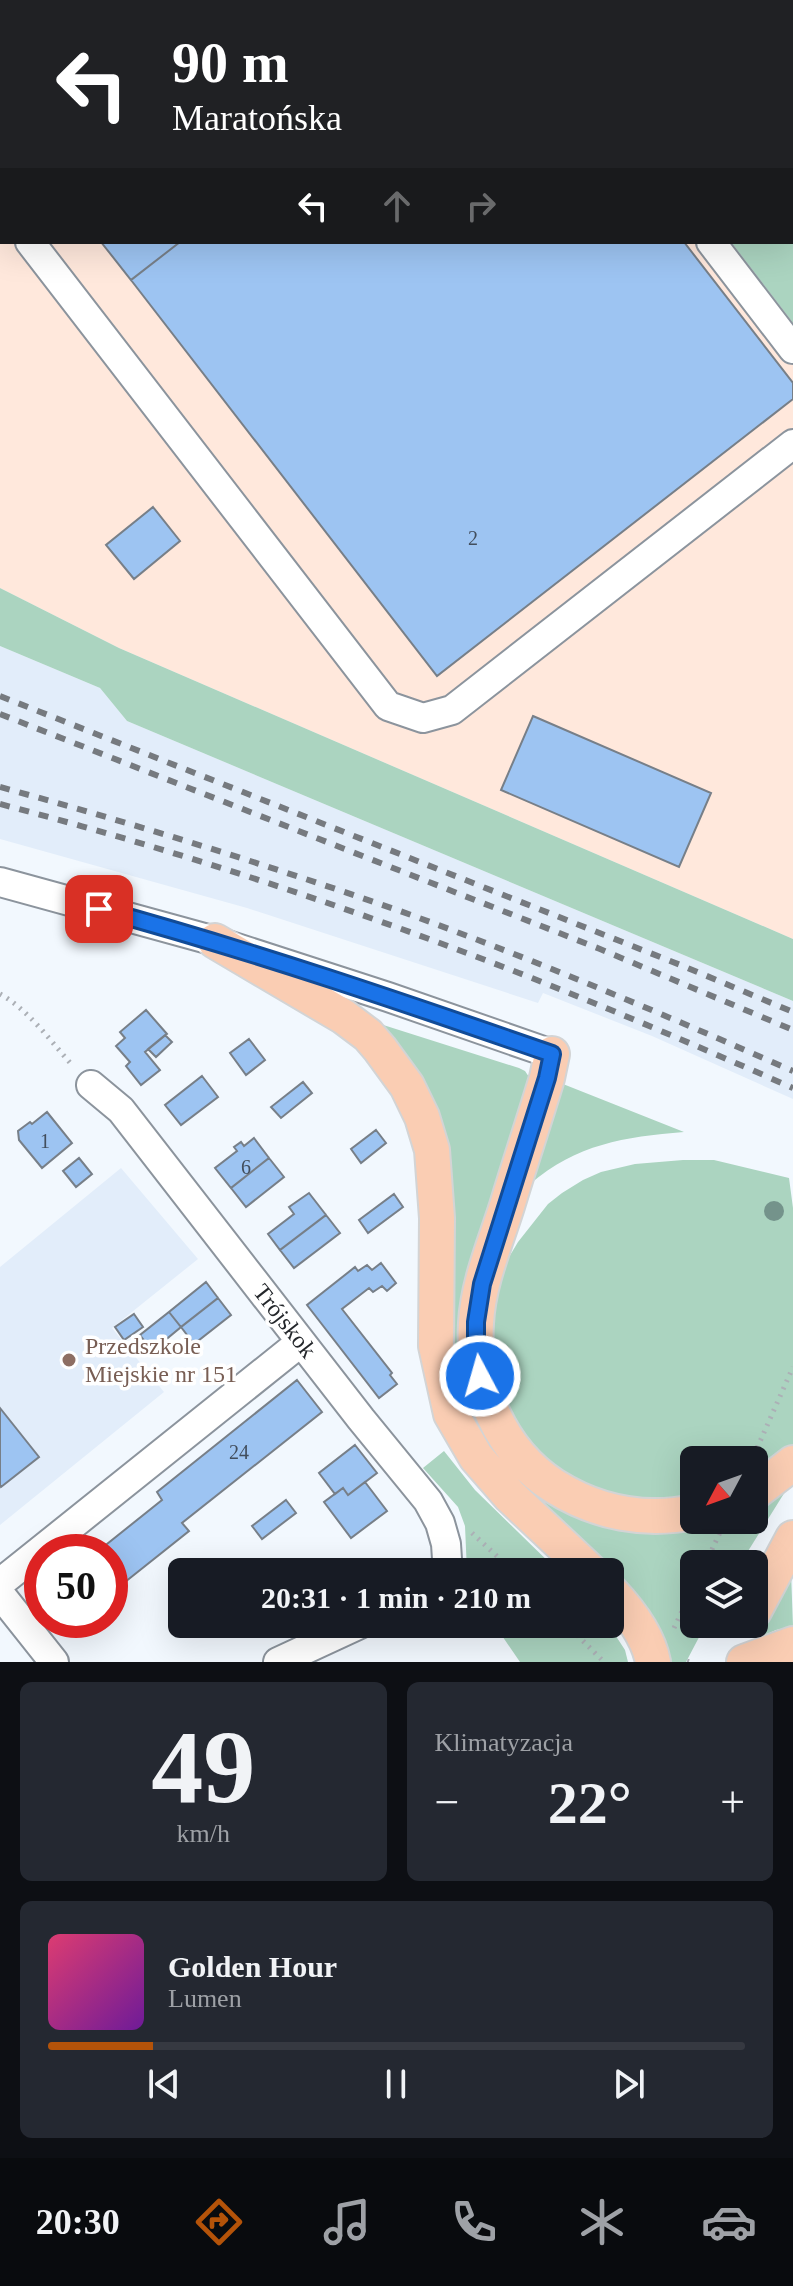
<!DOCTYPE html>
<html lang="pl">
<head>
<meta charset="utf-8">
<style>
	body { margin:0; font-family:"Times New Roman",serif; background:#242831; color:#f1f3f6; height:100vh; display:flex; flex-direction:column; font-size:30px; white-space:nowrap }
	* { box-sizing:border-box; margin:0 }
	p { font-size:26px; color:#9ea1a6 }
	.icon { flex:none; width:44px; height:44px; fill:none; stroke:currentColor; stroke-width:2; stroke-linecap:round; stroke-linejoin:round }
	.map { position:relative; height:1662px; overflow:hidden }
	.details { display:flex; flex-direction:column; gap:20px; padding:20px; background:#0d0f14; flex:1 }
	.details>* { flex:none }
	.hud { position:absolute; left:0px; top:0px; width:794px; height:244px; box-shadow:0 8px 32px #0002; background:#202124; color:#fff; overflow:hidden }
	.needle { width:52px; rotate:229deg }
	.fabs { position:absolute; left:680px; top:1446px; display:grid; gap:16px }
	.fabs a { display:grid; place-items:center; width:88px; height:88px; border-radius:12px; background:#171b24; box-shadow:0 8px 32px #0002; font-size:40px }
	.speed { position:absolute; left:24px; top:1534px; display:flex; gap:16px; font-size:40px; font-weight:700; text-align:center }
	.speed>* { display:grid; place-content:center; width:104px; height:104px; border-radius:50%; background:#171b24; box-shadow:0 8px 32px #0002; line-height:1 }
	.speed .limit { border:12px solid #d22; background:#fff; color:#111 }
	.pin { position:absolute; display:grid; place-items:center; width:68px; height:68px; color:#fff; margin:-34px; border-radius:16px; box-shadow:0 4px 12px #0006 }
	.me { position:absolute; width:88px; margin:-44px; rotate:354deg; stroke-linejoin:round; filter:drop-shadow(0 0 6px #0008) }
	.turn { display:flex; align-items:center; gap:28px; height:168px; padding:0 40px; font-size:36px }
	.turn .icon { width:104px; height:104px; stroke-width:2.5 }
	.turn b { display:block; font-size:56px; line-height:68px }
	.lanes { display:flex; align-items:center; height:76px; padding:0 40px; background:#0003; justify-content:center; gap:40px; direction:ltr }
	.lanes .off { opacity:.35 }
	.big { font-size:60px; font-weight:600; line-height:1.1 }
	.details .tile { flex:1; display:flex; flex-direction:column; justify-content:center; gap:12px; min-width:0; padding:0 28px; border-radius:12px; background:#242831 }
	.details .dial { align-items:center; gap:0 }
	.dial b { font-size:104px; line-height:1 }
	.song { display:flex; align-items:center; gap:24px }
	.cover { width:96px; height:96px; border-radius:12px; background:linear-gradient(135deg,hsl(340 70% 55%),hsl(280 70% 35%)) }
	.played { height:8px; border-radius:4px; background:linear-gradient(90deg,#b45309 15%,#363941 15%) }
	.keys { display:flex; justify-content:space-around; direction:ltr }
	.heat { display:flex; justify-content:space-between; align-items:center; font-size:44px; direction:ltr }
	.details .tiles { flex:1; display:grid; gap:20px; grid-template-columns:1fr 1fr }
	.tile:last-child { grid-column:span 2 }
	.trip { position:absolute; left:168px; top:1558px; width:456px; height:80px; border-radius:12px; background:#171b24; box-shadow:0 8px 32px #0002; font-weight:600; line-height:80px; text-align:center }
	.dock { display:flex; height:128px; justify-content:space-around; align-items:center; background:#090b0e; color:#9ea1a6 }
	.dock .icon { width:56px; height:56px }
	.dock .on { color:#b45309 }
	.dock b { font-size:36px; color:#f1f3f6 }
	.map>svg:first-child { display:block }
	.industrial { fill:#ffe8dc }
	.built { fill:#e2edfa }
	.green { fill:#abd4c0 }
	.building { fill:#9dc4f2; stroke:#777f88; stroke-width:2 }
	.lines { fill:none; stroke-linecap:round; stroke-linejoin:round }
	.minor-casing { stroke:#8c949d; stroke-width:32 }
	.major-casing { stroke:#d3d4d5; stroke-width:38 }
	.path { stroke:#acb0b6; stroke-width:5; stroke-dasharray:2 6; stroke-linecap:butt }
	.minor { stroke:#fff; stroke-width:28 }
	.major { stroke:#facdb3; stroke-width:34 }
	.rail { stroke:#767a7f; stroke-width:6; stroke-dasharray:10 10; stroke-linecap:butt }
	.tree { fill:#74938b }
	.route-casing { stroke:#114b97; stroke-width:20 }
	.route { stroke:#1a73e8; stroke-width:14 }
	.education-dot { fill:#8d6e63; stroke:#fff; stroke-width:3 }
	.labels { text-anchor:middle; stroke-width:7; stroke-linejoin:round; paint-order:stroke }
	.number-label { font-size:20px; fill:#424e5d }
	.street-label { font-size:24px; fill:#24272b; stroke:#fff }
	.education-label { font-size:24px; fill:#785e54; stroke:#fff; text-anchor:start }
</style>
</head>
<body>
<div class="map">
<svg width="793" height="1662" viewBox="0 0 793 1662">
	<rect width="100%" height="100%" fill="#f2f8fe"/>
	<!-- industrial -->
	<path class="industrial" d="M0 0H543L545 2H2V242H730L793 323V939L119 648 0 588Z"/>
	<!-- built -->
	<path class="built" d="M0 646 100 688 127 721 793 1001V1099L652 1036 543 993 538 1003 247 908 0 839Z
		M121 1168 198 1259 112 1328 164 1392 0 1525V1267Z"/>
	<!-- green -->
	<path class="green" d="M792 215 793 216V323L731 242H792Z
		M0 588 119 648 793 939V1001L127 721 100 688 0 646Z
		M377 1023 519 1068 525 1071 531 1080 465 1290 512 1474 470 1424 452 1372 451 1175 445 1140Z
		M563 1084 684 1132C624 1137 577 1144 530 1184Z
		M683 1160H714L789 1178 793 1208V1445L754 1471V1460H694V1499L670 1503 599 1493 553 1467 525 1440 497 1389 488 1331 503 1267 518 1242 548 1204 562 1193 583 1180 601 1172 635 1164Z
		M444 1451 475 1490 559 1572H467L465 1526 458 1507 423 1468Z
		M518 1473 693 1528 722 1520H754V1507L788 1487 740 1564H694V1624H706L686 1662H668L629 1593 593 1555 512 1477Z
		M791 1572 793 1626 776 1630 755 1639Z
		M494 1624H608L625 1650 628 1662H520Z"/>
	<!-- building -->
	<path class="building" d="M0 0H125L123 2H2V10Z
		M161 0H492L490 2H163Z
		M101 242H180L131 280Z
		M180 242H684L793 383V399L437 676 131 280Z
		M153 507 180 541 134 579 106 545Z
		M533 716 711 793 679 867 501 790Z
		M146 1010 167 1034 145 1052 160 1070 141 1085 126 1066 130 1062 116 1046 125 1038 120 1032Z
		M165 1035 172 1042 156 1057 148 1049Z
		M249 1039 265 1060 246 1075 230 1053Z
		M202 1076 218 1097 181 1125 165 1105Z
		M303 1082 312 1093 281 1118 271 1107Z
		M47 1112 72 1143 42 1168 19 1140 18 1131 30 1122 32 1124Z
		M376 1130 386 1143 361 1163 351 1149Z
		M254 1138 269 1158 231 1188 215 1168 237 1151 234 1147 241 1142 244 1146Z
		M79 1158 92 1174 76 1187 63 1171Z
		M269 1158 284 1177 246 1207 231 1188Z
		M309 1193 326 1215 280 1250 268 1234 294 1214 289 1207Z
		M394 1194 403 1207 368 1233 359 1220Z
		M326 1215 340 1233 294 1268 280 1250Z
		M381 1263 396 1283 387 1291 382 1286 373 1292 369 1288 342 1309 392 1373 390 1375 397 1384 379 1398 307 1305 355 1267 358 1271 367 1265 372 1270Z
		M206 1282 218 1298 181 1327 169 1312Z
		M218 1298 231 1315 194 1344 181 1327Z
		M169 1312 181 1327 152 1351 140 1335Z
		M134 1314 143 1327 124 1340 115 1327Z
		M297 1380 322 1412 182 1523 189 1531 110 1594V1552H97L162 1500 157 1492Z
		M0 1408 39 1457 1 1487 0 1485Z
		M355 1445 377 1473 348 1495 343 1488 335 1494 319 1473Z
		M365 1482 387 1511 351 1538 324 1502 343 1488 348 1495Z
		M286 1500 296 1513 262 1539 252 1526Z"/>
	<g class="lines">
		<defs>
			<path id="minor" d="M525 0 527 2
				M776 0 777 2
				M792 17 793 18
				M0 203 2 205
				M30 242 388 706 423 718 452 710 793 444
				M711 242 793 349
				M0 882 215 941 388 997 552 1054
				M91 1085 121 1110 361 1419 428 1501 440 1523 446 1544 447 1559 444 1572
				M0 1583 301 1342
				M0 1594 54 1662
				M278 1662 360 1624"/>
			<path id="major" d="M215 941 344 1017 368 1035 380 1049 407 1086 422 1117 432 1150 437 1218 436 1346 451 1414 476 1457 510 1496 591 1572
				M552 1054 547 1078C534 1121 520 1163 507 1206 495 1244 478 1283 476 1323 472 1386 501 1452 554 1486 597 1513 645 1522 694 1512
				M754 1493 793 1463
				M610 1591C629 1611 648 1635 653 1662
				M754 1611 793 1538
				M744 1662 793 1644"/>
		</defs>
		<!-- minor casing -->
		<use href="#minor" class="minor-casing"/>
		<!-- major casing -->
		<use href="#major" class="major-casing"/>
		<!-- path -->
		<path class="path" d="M0 994C29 1010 51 1042 73 1066
			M754 1455 793 1367
			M472 1533 514 1572
			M705 1564 726 1520
			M566 1624 604 1662
			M674 1628 694 1586
			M687 1661 690 1662"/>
		<!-- minor -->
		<use href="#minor" class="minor"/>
		<!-- major -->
		<use href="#major" class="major"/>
		<!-- rail -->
		<path class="rail" d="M0 696 683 966 793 1012
			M0 714 600 949 793 1030
			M0 787C135 824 268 865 400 911 533 959 663 1014 793 1071
			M0 804C176 850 349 907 519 973 611 1009 702 1048 793 1088"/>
	</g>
	<!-- trees -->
	<circle class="tree" cx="774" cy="1211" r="10"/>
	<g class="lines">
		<defs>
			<path id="route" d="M99 909C253 951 402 1002 552 1054L547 1078 482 1284 476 1322V1350L480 1376"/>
		</defs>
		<!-- route casing -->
		<use href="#route" class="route-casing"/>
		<!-- route -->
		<use href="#route" class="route"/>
	</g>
	<!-- markers -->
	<circle class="education-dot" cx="69" cy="1360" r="8"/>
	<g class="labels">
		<!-- number labels -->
		<g class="number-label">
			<text x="473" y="545">2</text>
			<text x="45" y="1148">1</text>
			<text x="246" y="1174">6</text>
			<text x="239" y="1459">24</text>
		</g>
		<!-- street labels -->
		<g class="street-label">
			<text transform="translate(285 1321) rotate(52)" y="8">Trójskok</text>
		</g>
		<!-- education labels -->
		<g class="education-label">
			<text x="85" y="1354">Przedszkole<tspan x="85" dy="28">Miejskie nr 151</tspan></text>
		</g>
	</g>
</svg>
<div class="fabs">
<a><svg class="needle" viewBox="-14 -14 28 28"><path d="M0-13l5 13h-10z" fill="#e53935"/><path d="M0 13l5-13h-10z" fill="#9ea1a6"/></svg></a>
<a><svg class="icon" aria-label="layers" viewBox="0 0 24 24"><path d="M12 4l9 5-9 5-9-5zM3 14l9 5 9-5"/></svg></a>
</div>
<div class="speed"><div class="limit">50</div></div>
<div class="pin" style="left:99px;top:909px;background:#d93025"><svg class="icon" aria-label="arrive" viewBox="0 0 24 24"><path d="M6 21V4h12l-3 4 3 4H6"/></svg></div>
<svg class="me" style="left:480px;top:1376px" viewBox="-20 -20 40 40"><circle r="17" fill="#1a73e8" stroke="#fff" stroke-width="3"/><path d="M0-11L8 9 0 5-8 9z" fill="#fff"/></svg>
<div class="trip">20:31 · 1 min · 210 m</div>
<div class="hud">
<div class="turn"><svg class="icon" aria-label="left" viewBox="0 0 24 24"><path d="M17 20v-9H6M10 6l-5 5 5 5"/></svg><div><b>90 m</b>Maratońska</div></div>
<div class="lanes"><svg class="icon" aria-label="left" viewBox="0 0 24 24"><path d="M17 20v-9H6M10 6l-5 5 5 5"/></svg><svg class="icon off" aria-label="ahead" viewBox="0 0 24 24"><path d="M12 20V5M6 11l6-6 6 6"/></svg><svg class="icon off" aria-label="right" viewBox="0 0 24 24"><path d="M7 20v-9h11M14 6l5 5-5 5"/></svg></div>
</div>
</div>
<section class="details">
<div class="tiles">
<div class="tile dial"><b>49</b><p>km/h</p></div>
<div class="tile"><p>Klimatyzacja</p>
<div class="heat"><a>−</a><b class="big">22°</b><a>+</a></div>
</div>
<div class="tile">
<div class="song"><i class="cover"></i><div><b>Golden Hour</b><p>Lumen</p></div></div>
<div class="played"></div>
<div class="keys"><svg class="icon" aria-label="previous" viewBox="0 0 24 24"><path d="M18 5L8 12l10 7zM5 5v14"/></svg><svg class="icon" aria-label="pause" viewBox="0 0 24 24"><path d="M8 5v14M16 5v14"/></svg><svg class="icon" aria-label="next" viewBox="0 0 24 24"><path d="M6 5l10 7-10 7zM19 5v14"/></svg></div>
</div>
</div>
</section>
<nav class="dock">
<b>20:30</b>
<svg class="icon on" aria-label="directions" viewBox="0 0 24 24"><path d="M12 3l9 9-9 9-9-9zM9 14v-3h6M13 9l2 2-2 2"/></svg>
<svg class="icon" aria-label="music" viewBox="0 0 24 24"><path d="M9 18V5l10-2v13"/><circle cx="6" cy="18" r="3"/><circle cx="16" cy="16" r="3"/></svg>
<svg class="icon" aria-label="phone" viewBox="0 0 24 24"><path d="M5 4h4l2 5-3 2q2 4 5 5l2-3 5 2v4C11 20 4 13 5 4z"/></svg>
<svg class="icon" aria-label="climate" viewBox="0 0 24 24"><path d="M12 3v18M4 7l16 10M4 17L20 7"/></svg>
<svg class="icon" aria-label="car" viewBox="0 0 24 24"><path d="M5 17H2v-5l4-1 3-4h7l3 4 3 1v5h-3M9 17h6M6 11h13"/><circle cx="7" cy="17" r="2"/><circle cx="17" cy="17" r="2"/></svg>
</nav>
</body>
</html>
